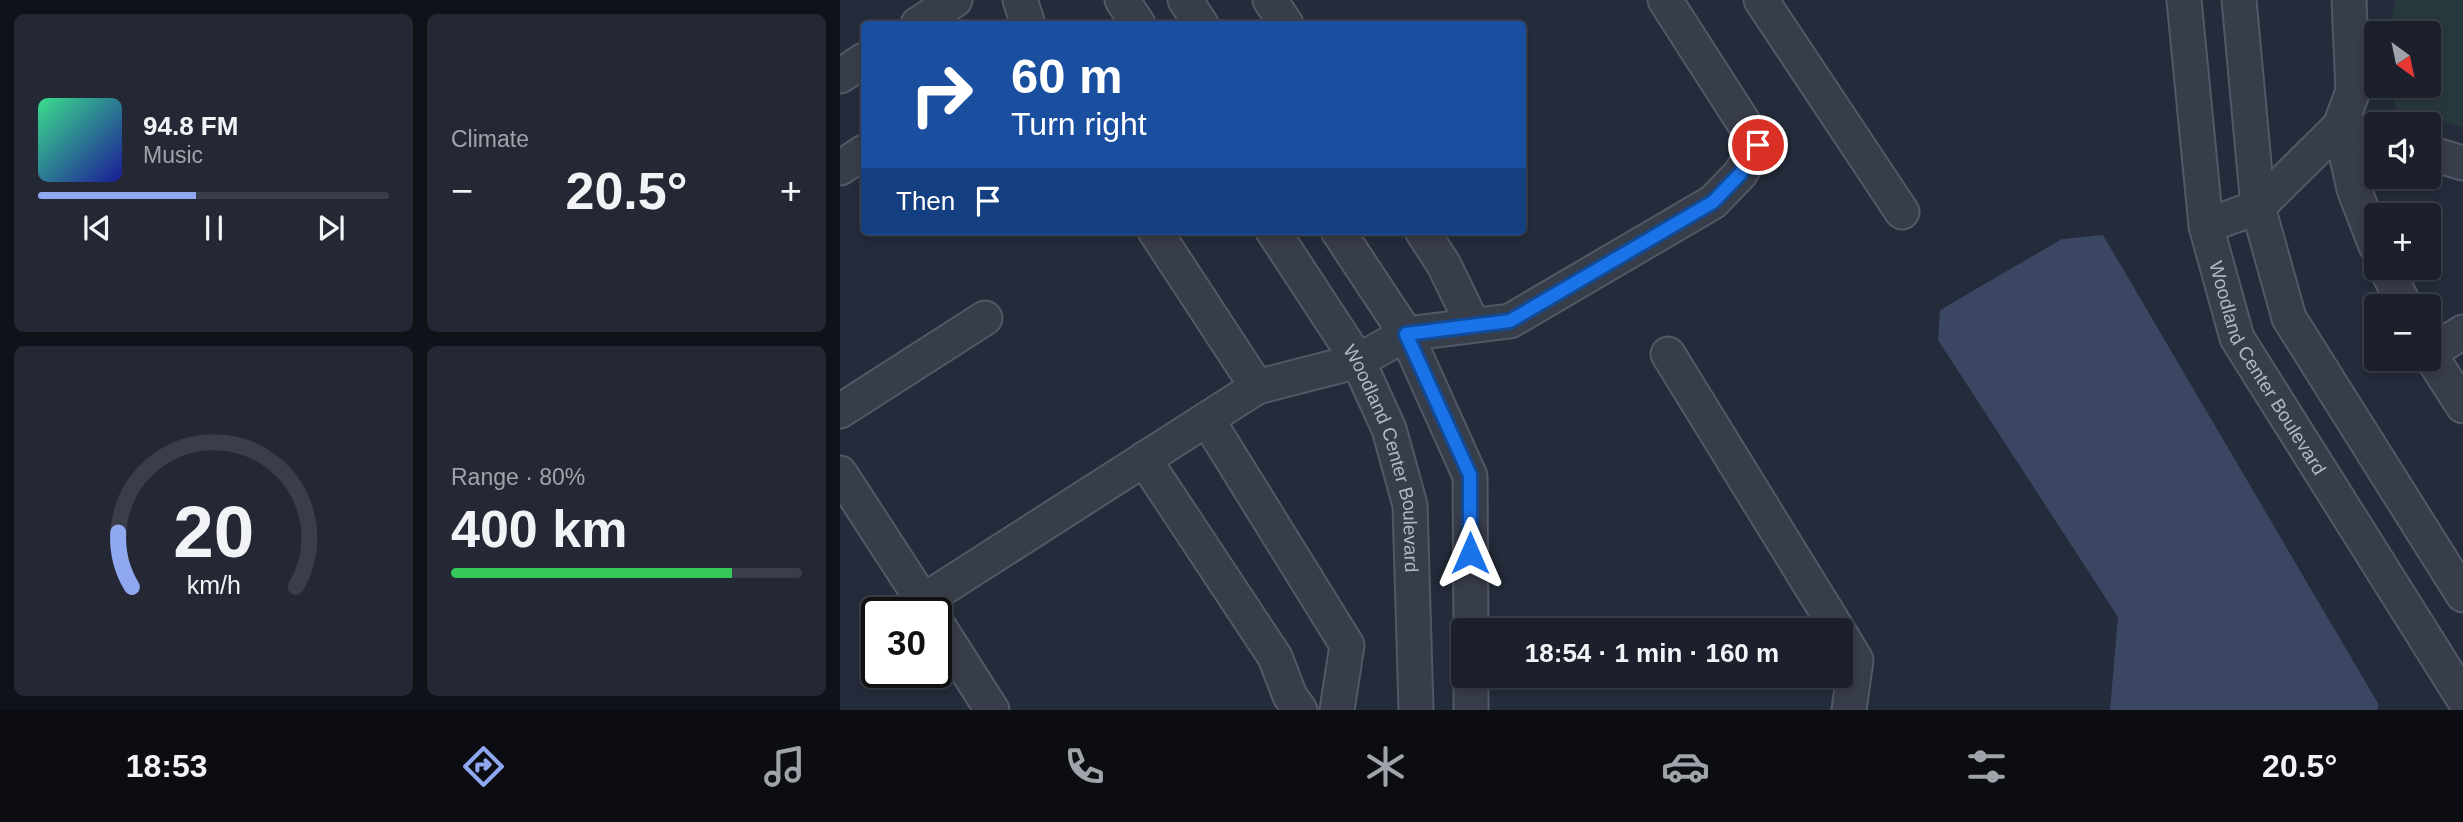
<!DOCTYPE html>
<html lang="en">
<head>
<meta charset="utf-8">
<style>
	body { margin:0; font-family:Arial,sans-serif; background:#242834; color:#f1f3f6; height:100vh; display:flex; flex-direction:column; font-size:26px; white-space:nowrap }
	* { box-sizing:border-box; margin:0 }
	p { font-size:23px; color:#a0a3a9 }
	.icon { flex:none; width:38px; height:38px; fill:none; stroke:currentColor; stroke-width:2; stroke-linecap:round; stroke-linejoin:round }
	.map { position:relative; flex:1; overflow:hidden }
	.details { display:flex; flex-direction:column; gap:14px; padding:14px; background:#0f1218; width:840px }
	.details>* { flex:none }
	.guide { position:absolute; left:21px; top:21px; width:665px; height:214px; border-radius:7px; box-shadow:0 4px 10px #0003,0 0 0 2px #393e48; background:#1a4fa0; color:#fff; overflow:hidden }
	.needle { width:46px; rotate:147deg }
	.tools { position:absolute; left:1524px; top:21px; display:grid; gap:14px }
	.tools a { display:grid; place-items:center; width:77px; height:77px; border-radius:7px; background:#1b202c; box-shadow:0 4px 10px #0003,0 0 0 2px #393e48; font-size:35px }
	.speed { position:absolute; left:21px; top:597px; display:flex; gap:14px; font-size:35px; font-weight:700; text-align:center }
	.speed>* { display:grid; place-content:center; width:91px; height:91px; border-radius:50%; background:#1b202c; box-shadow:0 4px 10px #0003,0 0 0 2px #393e48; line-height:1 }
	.speed .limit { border:4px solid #111; border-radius:10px; background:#fff; color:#111 }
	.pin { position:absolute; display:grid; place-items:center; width:60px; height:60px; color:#fff; margin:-30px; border:4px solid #fff; border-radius:50%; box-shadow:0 2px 7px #0007 }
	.me { position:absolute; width:77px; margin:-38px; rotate:0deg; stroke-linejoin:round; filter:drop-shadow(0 0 5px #0008) }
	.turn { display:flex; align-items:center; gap:24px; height:147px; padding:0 35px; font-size:32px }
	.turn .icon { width:91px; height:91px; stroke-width:2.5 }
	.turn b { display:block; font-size:49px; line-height:60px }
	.then { display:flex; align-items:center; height:66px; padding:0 35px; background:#0003; gap:14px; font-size:26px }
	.big { font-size:52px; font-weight:700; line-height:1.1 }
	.details .card { flex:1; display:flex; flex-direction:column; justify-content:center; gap:10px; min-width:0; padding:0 24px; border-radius:10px; background:#242834 }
	.details .dial { align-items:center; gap:0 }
	.dial svg { height:182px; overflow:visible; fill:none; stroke:#393e48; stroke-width:7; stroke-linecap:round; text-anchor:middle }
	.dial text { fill:#f1f3f6; stroke:none }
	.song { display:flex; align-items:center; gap:21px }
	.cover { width:84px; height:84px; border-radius:10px; background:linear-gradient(135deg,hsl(150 70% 55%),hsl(240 70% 35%)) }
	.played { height:7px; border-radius:4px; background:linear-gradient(90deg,#8fa8f0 45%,#393e48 45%) }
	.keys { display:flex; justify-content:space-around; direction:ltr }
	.heat { display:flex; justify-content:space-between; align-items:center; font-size:38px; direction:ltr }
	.charge { height:10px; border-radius:5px; background:linear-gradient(90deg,#34c759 80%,#393e48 0) }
	.details .tiles { flex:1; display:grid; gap:14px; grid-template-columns:repeat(2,1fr) }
	.trip { position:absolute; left:611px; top:618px; width:402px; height:70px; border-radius:7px; background:#1b202c; box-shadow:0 4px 10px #0003,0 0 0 2px #393e48; font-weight:700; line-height:70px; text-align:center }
	.dock { display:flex; height:112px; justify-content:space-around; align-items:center; background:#0b0d12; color:#a0a3a9 }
	.dock .icon { width:49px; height:49px }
	.dock .active { color:#8fa8f0 }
	.dock b { font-size:32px; color:#f1f3f6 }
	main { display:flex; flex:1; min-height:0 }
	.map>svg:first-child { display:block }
	.green { fill:#27383c }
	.water { fill:#3b4662 }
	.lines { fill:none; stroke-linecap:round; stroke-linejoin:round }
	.minor-casing { stroke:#535865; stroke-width:37 }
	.minor { stroke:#383d4a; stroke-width:33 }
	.route-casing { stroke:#114b97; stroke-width:18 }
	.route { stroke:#1a73e8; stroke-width:12 }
	.labels { text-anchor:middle; stroke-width:7; stroke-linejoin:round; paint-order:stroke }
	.street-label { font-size:19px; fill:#b3b8c6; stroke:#1d222f }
</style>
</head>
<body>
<main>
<section class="details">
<div class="tiles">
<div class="card">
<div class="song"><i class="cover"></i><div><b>94.8 FM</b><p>Music</p></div></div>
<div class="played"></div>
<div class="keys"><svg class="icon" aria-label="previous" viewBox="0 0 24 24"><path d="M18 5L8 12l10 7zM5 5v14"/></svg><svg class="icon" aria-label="pause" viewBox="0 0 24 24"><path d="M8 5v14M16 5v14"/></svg><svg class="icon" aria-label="next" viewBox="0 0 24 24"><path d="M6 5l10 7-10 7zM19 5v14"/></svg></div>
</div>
<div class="card"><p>Climate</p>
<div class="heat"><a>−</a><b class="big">20.5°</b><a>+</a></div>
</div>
<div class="card dial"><svg viewBox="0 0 100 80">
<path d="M14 69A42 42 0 1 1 86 69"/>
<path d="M14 69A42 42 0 0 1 8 45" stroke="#8fa8f0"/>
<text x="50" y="56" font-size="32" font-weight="700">20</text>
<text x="50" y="72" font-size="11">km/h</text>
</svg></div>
<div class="card"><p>Range · 80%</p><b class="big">400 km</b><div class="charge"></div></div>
</div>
</section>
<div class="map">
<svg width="1623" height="710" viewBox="0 0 1623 710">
	<rect width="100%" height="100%" fill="#242b3a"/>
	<!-- green -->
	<path class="green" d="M1555 0H1623V128L1557 109 1546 86H1589V33H1548Z"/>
	<!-- water -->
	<path class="water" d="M1263 235 1539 705 1537 710H1270L1278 617 1098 340 1100 310 1222 239Z"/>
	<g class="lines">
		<defs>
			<g id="minor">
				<path d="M180 0 188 24"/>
				<path d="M282 0 298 24"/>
				<path d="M345 0 361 24"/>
				<path d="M430 0 446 24"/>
				<path d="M921 0 1062 212"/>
				<path id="s1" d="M1344 0 1366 226 1397 338 1623 698"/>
				<path d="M1399 0 1418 207 1449 318 1623 595"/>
				<path d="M1509 0 1513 91 1500 126 1514 189 1536 246"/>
				<path d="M78 24 115 0"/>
				<path d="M0 76 24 60"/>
				<path d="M1589 153 1623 163"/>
				<path d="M0 168 24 152"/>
				<path d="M1366 226 1418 207 1500 126 1536 137"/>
				<path d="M315 231 417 387 518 361 566 334 670 321 873 202 900 174 918 145 825 0"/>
				<path id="s2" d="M433 231 518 361 549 429 570 505 576 710"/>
				<path d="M498 231 566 334 630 476 631 630"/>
				<path d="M582 231 604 265 633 325"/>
				<path d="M1546 268 1565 306"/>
				<path d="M1623 332 1589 353 1623 406"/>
				<path d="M828 354 998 630"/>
				<path d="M0 411 145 318"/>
				<path d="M367 419 507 645 497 710"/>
				<path d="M304 459 435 657 450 696 460 710"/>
				<path d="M0 473 90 612"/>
				<path d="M83 601 417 387"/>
				<path d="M96 622 152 710"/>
				<path d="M1001 635 1016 660 1009 710"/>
				<path d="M631 710V676"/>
			</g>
		</defs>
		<!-- minor casing -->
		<use href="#minor" class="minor-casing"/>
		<!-- minor -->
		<use href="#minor" class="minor"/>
	</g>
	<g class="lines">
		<defs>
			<path id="route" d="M630 553V475L566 334 670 321 873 202 900 174 918 145"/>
		</defs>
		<!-- route casing -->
		<use href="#route" class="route-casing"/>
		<!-- route -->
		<use href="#route" class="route"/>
	</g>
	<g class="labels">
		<!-- street labels -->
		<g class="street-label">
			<text dy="7" stroke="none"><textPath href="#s1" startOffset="383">Woodland Center Boulevard</textPath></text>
			<text dy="7" stroke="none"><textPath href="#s2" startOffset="257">Woodland Center Boulevard</textPath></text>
		</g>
	</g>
</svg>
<div class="tools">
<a><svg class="needle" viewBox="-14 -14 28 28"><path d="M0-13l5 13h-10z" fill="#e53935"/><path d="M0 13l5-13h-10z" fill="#a0a3a9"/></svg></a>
<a><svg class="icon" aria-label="sound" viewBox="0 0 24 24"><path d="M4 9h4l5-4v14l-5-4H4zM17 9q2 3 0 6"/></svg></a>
<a>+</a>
<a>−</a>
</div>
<div class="speed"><div class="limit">30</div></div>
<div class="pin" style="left:918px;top:145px;background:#d93025"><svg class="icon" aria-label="arrive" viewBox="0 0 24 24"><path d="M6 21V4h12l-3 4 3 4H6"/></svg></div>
<svg class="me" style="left:630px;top:553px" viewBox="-20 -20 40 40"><path d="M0-17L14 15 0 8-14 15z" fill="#1a73e8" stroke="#fff" stroke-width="4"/></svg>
<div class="trip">18:54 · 1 min · 160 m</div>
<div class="guide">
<div class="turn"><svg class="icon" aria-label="right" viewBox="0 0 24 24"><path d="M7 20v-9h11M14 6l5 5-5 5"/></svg><div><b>60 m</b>Turn right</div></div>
<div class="then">Then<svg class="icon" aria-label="arrive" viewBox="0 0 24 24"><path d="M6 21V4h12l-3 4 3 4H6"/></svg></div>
</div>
</div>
</main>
<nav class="dock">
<b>18:53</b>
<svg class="icon active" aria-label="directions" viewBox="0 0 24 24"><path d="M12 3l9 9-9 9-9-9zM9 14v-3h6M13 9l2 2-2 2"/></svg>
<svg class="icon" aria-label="music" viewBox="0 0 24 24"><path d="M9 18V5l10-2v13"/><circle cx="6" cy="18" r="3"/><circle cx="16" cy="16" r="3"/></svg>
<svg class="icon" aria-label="phone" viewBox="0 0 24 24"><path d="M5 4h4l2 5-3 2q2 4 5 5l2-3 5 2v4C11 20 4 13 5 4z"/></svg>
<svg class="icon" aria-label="climate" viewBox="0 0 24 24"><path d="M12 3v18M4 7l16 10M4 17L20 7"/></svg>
<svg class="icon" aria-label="car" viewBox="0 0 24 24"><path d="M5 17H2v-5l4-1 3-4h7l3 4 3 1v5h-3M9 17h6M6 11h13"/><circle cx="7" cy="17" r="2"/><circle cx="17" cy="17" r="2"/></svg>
<svg class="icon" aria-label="filters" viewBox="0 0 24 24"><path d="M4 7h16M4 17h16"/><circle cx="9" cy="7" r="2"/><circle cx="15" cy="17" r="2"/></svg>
<b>20.5°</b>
</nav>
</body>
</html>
